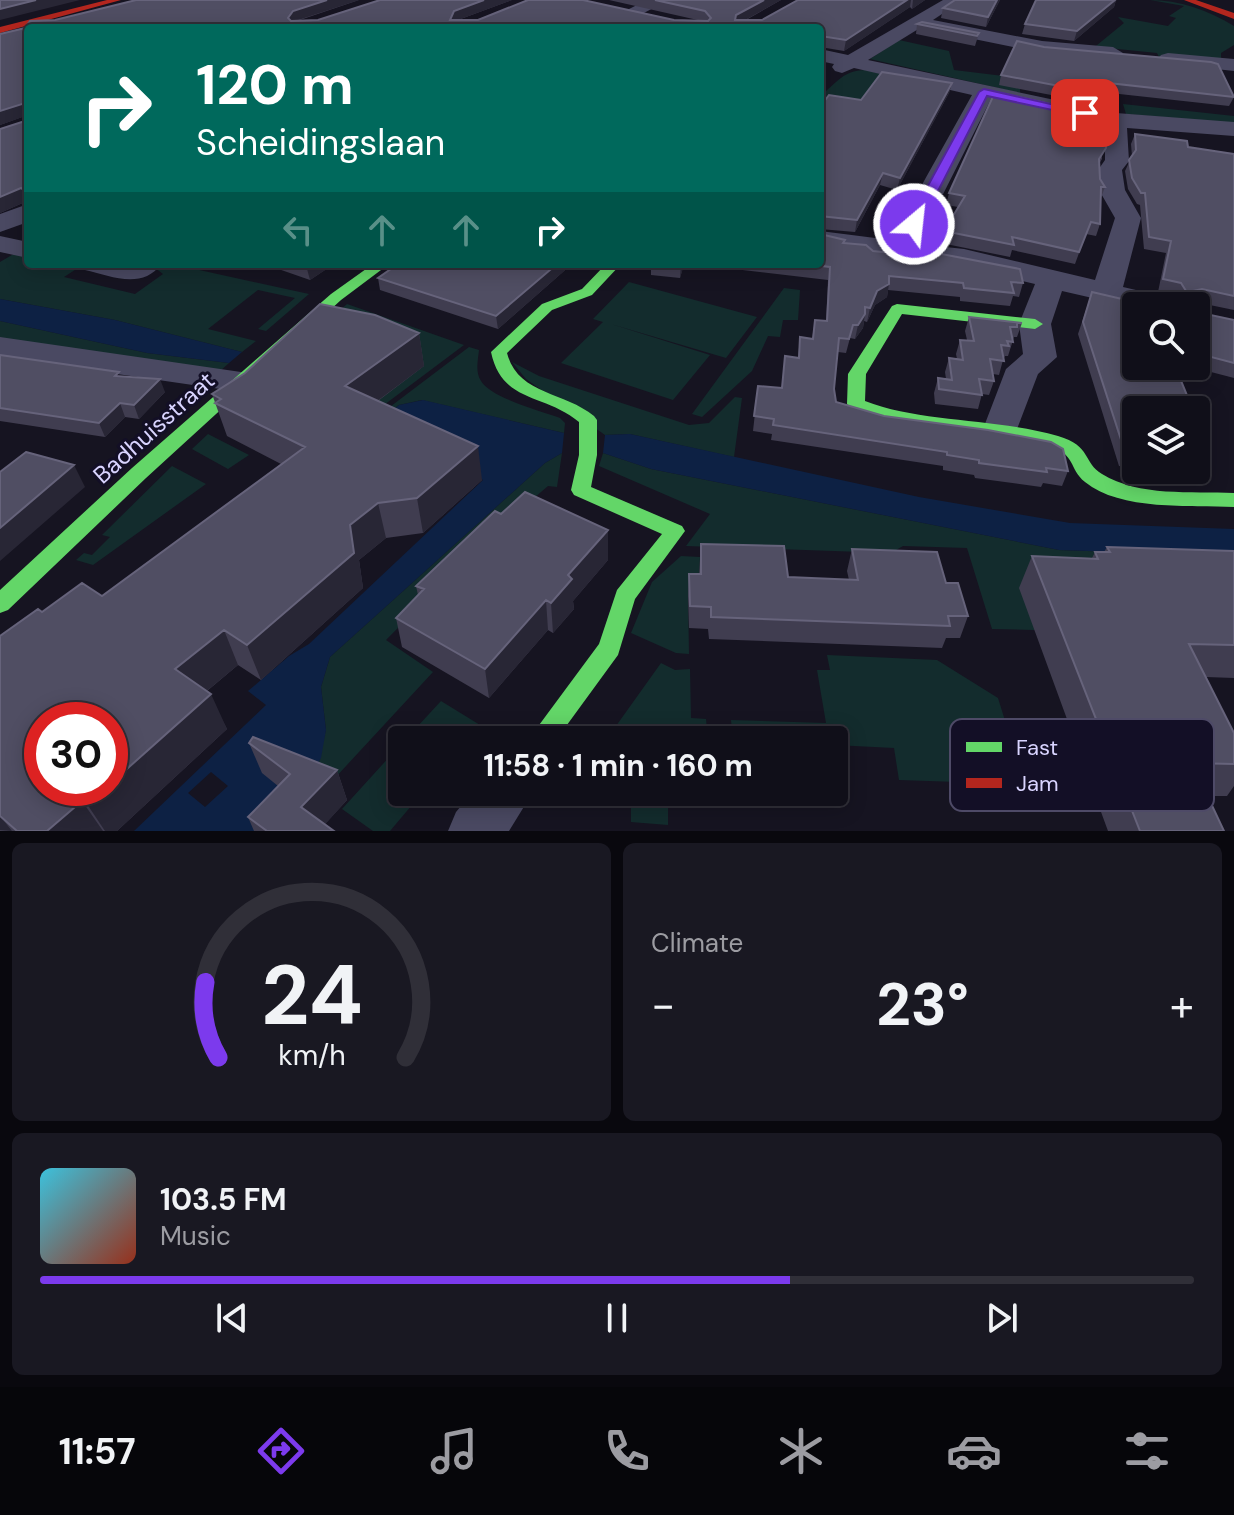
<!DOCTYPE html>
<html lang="en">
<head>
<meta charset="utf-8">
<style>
	body { margin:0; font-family:"DM Sans",sans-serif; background:#191822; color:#f1f3f6; height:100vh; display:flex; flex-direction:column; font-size:30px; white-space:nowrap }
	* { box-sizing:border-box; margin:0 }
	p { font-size:26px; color:#9c9ca2 }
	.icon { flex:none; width:44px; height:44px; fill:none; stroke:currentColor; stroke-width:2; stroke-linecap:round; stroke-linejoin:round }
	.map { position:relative; height:831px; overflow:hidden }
	.side { display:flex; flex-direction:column; gap:12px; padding:12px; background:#09080e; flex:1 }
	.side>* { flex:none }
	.guide { position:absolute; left:24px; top:24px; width:800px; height:244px; border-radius:8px; box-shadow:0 4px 20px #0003,0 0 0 2px #302f38; background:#00695c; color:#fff; overflow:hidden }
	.tools { position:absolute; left:1122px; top:292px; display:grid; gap:16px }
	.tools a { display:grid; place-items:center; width:88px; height:88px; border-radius:8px; background:#100f19; box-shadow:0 4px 20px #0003,0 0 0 2px #302f38; font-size:40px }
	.speed { position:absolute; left:24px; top:702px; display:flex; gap:16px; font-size:40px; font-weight:700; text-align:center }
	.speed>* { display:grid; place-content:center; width:104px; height:104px; border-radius:50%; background:#100f19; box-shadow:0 4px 20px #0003,0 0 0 2px #302f38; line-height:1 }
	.speed .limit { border:12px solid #d22; background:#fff; color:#111 }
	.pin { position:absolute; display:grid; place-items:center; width:68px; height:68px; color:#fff; margin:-34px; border-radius:16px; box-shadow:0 4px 12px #0006 }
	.me { position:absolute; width:88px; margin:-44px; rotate:28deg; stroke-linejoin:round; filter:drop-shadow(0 0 6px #0008) }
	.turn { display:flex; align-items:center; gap:28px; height:168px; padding:0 40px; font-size:36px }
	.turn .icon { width:104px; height:104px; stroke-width:2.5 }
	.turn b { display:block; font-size:56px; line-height:68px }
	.lanes { display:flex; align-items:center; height:76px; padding:0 40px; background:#0003; justify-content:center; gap:40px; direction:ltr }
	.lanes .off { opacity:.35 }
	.big { font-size:60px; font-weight:700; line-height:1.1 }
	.side .tile { flex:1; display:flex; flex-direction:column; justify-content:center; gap:12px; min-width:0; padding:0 28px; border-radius:12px; background:#191822 }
	.side .dial { align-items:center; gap:0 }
	.dial svg { height:208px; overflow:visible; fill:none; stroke:#302f38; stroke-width:7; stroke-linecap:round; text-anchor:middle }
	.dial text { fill:#f1f3f6; stroke:none }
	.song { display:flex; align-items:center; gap:24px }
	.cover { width:96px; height:96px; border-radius:12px; background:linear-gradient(135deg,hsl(190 70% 55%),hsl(10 70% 35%)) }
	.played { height:8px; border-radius:4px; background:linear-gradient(90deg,#7c3aed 65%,#302f38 65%) }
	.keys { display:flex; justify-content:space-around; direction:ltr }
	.heat { display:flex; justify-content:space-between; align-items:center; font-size:44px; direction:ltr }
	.side .tiles { flex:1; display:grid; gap:12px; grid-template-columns:1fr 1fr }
	.tile:last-child { grid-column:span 2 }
	.trip { position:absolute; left:388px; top:726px; width:460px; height:80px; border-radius:8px; background:#100f19; box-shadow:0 4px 20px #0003,0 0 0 2px #302f38; font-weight:700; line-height:80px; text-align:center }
	.tab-bar { display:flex; height:128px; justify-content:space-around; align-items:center; background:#06060a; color:#9c9ca2 }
	.tab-bar .icon { width:56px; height:56px }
	.tab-bar .selected { color:#7c3aed }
	.tab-bar b { font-size:36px; color:#f1f3f6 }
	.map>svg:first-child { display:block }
	.green { fill:#132c2d }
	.water { fill:#0d2144; fill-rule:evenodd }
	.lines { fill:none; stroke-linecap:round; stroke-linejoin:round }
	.street { fill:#4a4962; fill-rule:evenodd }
	.fast { fill:#63d668; fill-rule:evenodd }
	.jam { fill:#b3261e; fill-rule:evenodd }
	.wall { fill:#403d50 }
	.shaded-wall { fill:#282635 }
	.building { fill:#504e63; stroke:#66637b; stroke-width:2 }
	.route { fill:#7c3aed; stroke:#51269a; stroke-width:2 }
	.labels { text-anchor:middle; stroke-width:6; stroke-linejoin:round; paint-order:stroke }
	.street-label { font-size:24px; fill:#d9d4ff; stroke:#130f26 }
	.key { fill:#130f26; stroke:#4e4a67; stroke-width:2 }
	.key-label { font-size:22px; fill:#d9d4ff }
</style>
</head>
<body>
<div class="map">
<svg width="1234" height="831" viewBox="0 0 1234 831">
	<rect width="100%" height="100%" fill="#161421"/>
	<!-- green -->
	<path class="green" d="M1150 0C1179 0 1208 10 1234 26V45L1221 53V59L1159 57 1157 53 1098 47 1091 50 1124 23 1118 17 1168 26 1176 18 1169 16 1184 6Z
		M899 40 949 51 954 70 1020 78V93L870 59Z
		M865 70 882 74 864 105 820 113V96C838 82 842 71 865 70Z
		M1123 104 1234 116V123L1126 114Z
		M17 252 28 255V264L81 266 64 277 135 294 163 274 154 267 158 264H172L309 294 266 331 258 329 295 298 258 290 208 329 256 341 242 352 115 320 0 299V262Z
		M629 282 757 317 726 358 611 324 710 355 673 400 561 363 603 322 593 319Z
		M784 288 800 290 798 320H783L780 337 768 336 752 371 702 417 692 414Z
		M347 304 464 345 352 429 314 333Z
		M0 321 147 353 229 363 219 372 0 340Z
		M469 347 479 350C478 360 475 372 481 381 491 398 541 411 560 418L565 423 564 433 422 400 399 405 375 424 370 422Z
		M512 362 539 376 689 425 709 423 735 397 742 398 734 457 630 434 605 435 526 379Z
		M208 434 249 455 228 469 192 449Z
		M562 453 557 487 548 486 534 498 525 500 386 640 433 672 334 779 317 765 326 730 321 687 330 657 545 463Z
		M603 453 651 469 1059 550 1234 556 1034 630 992 629 967 548 903 546 891 553 686 546 710 514 599 466Z
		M172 466 206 484 93 565 76 560 84 553 92 555 110 537 102 535Z
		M681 556 700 557 699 584 688 596 689 654 676 653 631 633 652 582Z
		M827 655 937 660 998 698 1030 801 1021 799 1017 784 899 780 894 748 834 745V740H733L731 720 826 723 817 670H830Z
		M661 663 675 670 690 669 691 718 706 719 708 740H606Z
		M441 701 480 725 467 740H405Z
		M402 743V792H423L390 831H373L342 809Z
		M609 792H668V825L631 822V805Z"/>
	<!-- water -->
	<path class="water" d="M0 299 115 320 242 352 229 363 147 353 0 321Z
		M423 400 564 433 562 453 545 463 330 657 321 687 326 730 321 758 280 831H134L266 705 248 691 289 656 309 644 483 480 375 424 399 405ZM211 772 228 786 205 807 188 793Z
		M630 434 919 497 1070 523 1234 529V556L1059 550 651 469 603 453 605 435Z"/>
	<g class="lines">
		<!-- street -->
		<path class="street" d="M647 0H669L636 17H624L621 13Z
			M943 0H963L933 20 1042 41 1113 47 1123 53 1113 59 1042 53 920 28 868 60 1116 113 1234 122V136L1127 128 1129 161 1122 170 1125 190 1141 218 1123 287 1175 299 1179 306H1136V308L1062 291 1051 324 1057 357 1038 374 1014 437 1001 441 988 437 983 429 1006 369 1023 354 1019 324 1035 284 964 267 820 247V231L899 241 900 224 972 95 854 68 842 73 835 71 832 67 834 64 820 61V49L848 55ZM991 99 1105 124V160L1098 170 1099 190 1115 218 1095 280 964 249 927 245 928 224Z
			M1168 53 1234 59V71L1161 63 1158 59 1161 55Z
			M28 204V222L0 232V214Z
			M0 236 28 242V258L0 252Z
			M81 264H161C143 290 110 276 85 270Z
			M0 337 241 372 253 375 258 382 253 389 241 392 0 357Z
			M473 792H533L509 831H448L456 812Z"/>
		<!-- fast -->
		<path class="fast" d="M373 264H389L341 300 146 478 8 610 0 613V590L132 468 331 294Z
			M606 264H621L592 295 552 310 507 353C518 395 564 391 594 416L597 420V455L591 487 682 526 685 531 635 599 618 655 556 740H528L599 644 617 590 662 534 574 495 571 490 579 455V422C545 393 502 404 491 352L542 304 582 289Z
			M897 304 1035 319 1043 324 1035 329 902 314 866 374 865 401C921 423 997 418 1058 436 1092 446 1083 463 1102 474 1139 497 1191 491 1234 493V507C1191 505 1120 511 1085 482 1068 468 1077 455 1048 445 983 425 912 433 850 408L847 404 848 374 892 306Z"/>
		<!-- jam -->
		<path class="jam" d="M107 0H121L0 33V27Z
			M1184 0H1196L1234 13V19Z"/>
	</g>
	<!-- wall -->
	<path class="wall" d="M359 0 297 21 318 20 512 0 458 20 702 21 609 0H781L746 20H762L798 0H925L912 9 910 7 844 51 820 47V28H28V210L25 202 0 213 25 121V116L0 125V34L55 20Z
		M1000 0 986 27 941 18 943 8Z
		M1036 0H1116L1114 7 1074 41 1022 34 1025 24Z
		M917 24 979 33 975 46 916 34Z
		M1017 41 1234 97 1229 106 1101 92 1098 104 999 85 1001 75Z
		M952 83 949 93 897 190 880 185 855 232 820 229V107Z
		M1100 129 1102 159 1099 164 1100 179 1105 187 1101 198 1100 224 1096 236 1086 234 1075 264 1012 250 1010 257 941 243 944 231 958 207 946 205 949 193Z
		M1135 134 1188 147 1234 154V310L1200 303 1201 313 1234 320V378L1188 366H1196V306H1155L1159 296 1172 295 1158 292 1166 253 1144 249 1140 205 1137 204 1128 189 1125 171 1132 156 1131 144Z
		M845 240V243L873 251 1023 283 1019 297 1013 296 1010 306 960 301V297L888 290 887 297 875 305 867 322 864 321 863 328 855 339 850 338 846 353 838 352 834 389 836 402 1068 471 1062 486 1043 483 1041 487 975 478 974 475 943 470V466L771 440 772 434 753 431 758 386 782 388 798 358 800 337 812 339 815 320 826 321 828 280 691 264H820Z
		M264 264H334L310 280Z
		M398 264H572L498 329 380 290 378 278Z
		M651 264H684L680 278 651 275Z
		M1092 292 1136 410V468L1119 466 1078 334Z
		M969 317 1022 323 1017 337H1014L1008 356H1005L1003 360 999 375 993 374 994 381 989 395 982 394 978 409 935 404 934 393 938 378 946 379 945 372 949 358 957 359 956 354 960 340H967L965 331Z
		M419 333 424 366 378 401 482 480 423 533 386 538 359 560 363 588 261 680 238 665 207 691 227 729 117 831H0V636L42 612 102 596 281 464 227 436 212 394Z
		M0 355 120 376 165 392 139 419 125 417 105 437 0 421Z
		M701 544 788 577 849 580 847 571 852 549 946 583 968 616 960 638H946L942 648 709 639 708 629 689 628 688 596 689 574H699Z
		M1107 547 1234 551V678L1206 677 1234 733V786L1227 796H1207L1224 831H1108L1019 588 1032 556 1092 558 1095 552H1104Z
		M608 560 573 601 574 609 553 633 548 630 489 698 402 647 396 618 418 595 416 586Z
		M249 743 337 770 347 800 325 824 334 831H254L248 817 278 786 262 773Z"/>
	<!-- shaded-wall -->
	<path class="shaded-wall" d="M36 0H80L0 20V9Z
		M327 0H359L295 21 290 28 288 18 293 11Z
		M484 0H512L455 21 450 20 454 11Z
		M764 0H781L736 25V15Z
		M907 0H911L910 7 844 51 846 40Z
		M913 0H925L912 9Z
		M997 0H1000L986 27 988 17Z
		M1115 0H1116L1114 7 1074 41 1077 31Z
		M825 54 824 65 820 67V57Z
		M952 83 949 93 897 190 900 178Z
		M25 103 28 115 0 125V111Z
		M883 173 880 185 855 232 857 220Z
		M21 188 27 201 0 213V197Z
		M308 264H334L310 280 306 265Z
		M557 264H572L498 329 496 316Z
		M681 264H684L680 278Z
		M889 284 887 297 875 305 867 322 870 308 877 291Z
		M1202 289 1197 302 1188 304 1193 291Z
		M865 314 863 328 855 339 858 325Z
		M419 333 424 366 353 419 345 386Z
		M160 379 165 392 139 419 134 405Z
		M120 403 125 417 105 437 99 423Z
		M478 446 482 480 423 533 417 498Z
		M74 465 85 487 0 561V528Z
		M378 503 386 538 359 560 363 588 261 680 247 645 350 525Z
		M608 530V560L573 601 574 609 553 633 551 603 568 575Z
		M546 600 548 630 489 698 485 669Z
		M224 630 238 665 191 704 175 669Z
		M211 694 227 729 117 831H105L87 804 105 788H110V784Z
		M337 770 347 800 319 831 301 807Z
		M82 801 103 831H47Z
		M0 816 12 831 0 830Z"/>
	<!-- building -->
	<path class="building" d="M0 0H36L0 9Z
		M136 0H327L293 11 288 18 291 21 318 20 380 0H484L454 11 450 20H478L528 0H583L674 20 708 21 711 18 705 11 655 0H764L736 15 735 20H762L798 0H907L846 40 820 36V28H28V204L25 203V191L21 188 0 197V129L25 121V103L0 111V34L25 28 30 21 55 20Z
		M955 0H997L988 17 943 8Z
		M1036 0H1115L1077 31 1025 24Z
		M922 22 979 33 977 36 917 24Z
		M1017 41 1044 47 1211 62 1218 64 1234 97 1099 82 1101 94 1001 75Z
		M882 72 952 83 900 178 883 173 857 220 820 216V107L829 95 861 100Z
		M995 92 1101 115 1100 129 1106 130V148L1099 159 1100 179 1105 187H1101L1100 224 1091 222 1079 252 1012 237 1014 245 944 231 965 196 949 193Z
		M1135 134 1187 141 1188 147 1234 154V296L1202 289 1193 291 1194 295 1199 296 1201 313 1234 320V363L1196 353V306H1157L1159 296 1188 294 1181 283 1163 279 1171 241 1149 237 1145 193H1141L1132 178 1129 160 1136 150Z
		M820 234 845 240 843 243 866 245 873 251 928 257 931 252 1020 269 1023 283 1011 282 1014 293 964 288 963 283 889 276V284L877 291 870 308 865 307V314L858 325H853L849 339 839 338 834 389 836 402 884 416 988 430 1051 442 1063 449 1068 471 1046 468 1047 472 979 463V460L947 455V452L773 425 774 419 754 416 758 386 782 388 785 356 799 358 800 337 813 339 815 320 827 321 830 267 805 264H820Z
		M398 264H557L496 316 378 278Z
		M1092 292 1152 306H1136V366H1175L1193 410H1136V453L1125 452 1083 322Z
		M320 304 375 315 419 333 345 386 478 446 417 498 378 503 350 525 354 553 247 645 224 630 175 669 211 694 110 784V720H42V788H105L87 804 82 801 47 831H17L0 816V636L38 609 42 612 82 583 102 596 305 447 215 403 221 399 212 394 245 373Z
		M969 317 1022 323H1017V327H1010L1013 342 1007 341 1009 346 1001 345 1004 361 990 359 994 381 979 379 982 395 939 389 938 378 952 380 949 358 963 360 960 340 974 341Z
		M0 355 119 372 115 376 160 379 134 405 120 403 99 423 0 408Z
		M26 452 74 465 0 528V472Z
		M525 492 608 530 568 575 572 579 551 603 546 600 485 669 396 618 424 589 416 586 495 511 501 514Z
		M701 544 784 546 788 577 858 580 852 549 937 552 946 583H958L968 616H948L950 626 711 617V607L690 606 689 574H701Z
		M1107 547 1234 551V645L1189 644 1234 733V764L1192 763 1224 831H1140L1032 556 1098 559 1095 552H1110Z
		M253 737 337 770 301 807 334 831H267L248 817 290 774 249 743Z"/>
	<!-- route -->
	<path class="route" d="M984 89 1091 113 1085 117 987 96 921 224 909 227 907 224 979 92Z"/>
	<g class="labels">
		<!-- street labels -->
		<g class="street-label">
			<text transform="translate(154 428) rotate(-42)" y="8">Badhuisstraat</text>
		</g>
	</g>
	<!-- legend -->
	<rect x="950" y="719" width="264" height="92" rx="12" class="key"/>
	<rect x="966" y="742" width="36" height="10" fill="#63d668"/>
	<rect x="966" y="778" width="36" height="10" fill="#b3261e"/>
	<g class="key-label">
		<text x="1016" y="755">Fast</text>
		<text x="1016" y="791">Jam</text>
	</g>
</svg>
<div class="tools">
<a><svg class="icon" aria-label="search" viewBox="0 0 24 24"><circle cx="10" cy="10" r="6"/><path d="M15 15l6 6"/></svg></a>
<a><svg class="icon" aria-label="layers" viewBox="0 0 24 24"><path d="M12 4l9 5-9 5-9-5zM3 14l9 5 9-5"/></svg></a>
</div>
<div class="speed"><div class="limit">30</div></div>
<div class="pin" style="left:1085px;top:113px;background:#d93025"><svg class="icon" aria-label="arrive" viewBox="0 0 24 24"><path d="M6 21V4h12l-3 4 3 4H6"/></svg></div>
<svg class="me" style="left:914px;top:224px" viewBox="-20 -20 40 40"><circle r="17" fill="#7c3aed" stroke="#fff" stroke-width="3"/><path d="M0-11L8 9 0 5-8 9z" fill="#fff"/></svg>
<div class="trip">11:58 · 1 min · 160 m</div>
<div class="guide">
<div class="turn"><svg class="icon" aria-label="right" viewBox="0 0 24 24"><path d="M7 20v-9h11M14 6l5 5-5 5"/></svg><div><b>120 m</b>Scheidingslaan</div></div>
<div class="lanes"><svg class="icon off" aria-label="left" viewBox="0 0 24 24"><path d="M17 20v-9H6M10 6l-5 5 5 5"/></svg><svg class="icon off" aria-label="ahead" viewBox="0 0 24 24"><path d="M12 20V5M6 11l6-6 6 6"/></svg><svg class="icon off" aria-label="ahead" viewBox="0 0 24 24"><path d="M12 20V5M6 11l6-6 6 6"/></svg><svg class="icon" aria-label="right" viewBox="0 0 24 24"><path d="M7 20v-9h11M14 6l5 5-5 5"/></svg></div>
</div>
</div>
<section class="side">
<div class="tiles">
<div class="tile dial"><svg viewBox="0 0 100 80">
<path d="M14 69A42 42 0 1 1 86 69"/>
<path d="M14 69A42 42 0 0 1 9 40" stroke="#7c3aed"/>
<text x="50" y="56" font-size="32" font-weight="700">24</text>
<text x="50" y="72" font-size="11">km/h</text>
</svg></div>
<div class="tile"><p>Climate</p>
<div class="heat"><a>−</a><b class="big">23°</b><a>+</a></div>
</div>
<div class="tile">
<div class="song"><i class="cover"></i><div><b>103.5 FM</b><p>Music</p></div></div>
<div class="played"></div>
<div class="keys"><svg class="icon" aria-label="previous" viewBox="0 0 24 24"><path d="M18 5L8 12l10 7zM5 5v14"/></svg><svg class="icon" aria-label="pause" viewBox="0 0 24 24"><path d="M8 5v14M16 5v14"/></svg><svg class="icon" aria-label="next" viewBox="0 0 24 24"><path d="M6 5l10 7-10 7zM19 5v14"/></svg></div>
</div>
</div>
</section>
<nav class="tab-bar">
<b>11:57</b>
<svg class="icon selected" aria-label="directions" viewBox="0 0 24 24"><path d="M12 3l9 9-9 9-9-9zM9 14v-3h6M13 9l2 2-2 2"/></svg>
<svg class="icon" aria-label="music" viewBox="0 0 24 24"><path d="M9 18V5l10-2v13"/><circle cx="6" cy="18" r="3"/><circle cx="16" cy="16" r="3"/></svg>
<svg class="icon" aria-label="phone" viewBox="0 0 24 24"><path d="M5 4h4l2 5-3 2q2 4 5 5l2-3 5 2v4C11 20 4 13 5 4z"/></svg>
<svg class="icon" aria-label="climate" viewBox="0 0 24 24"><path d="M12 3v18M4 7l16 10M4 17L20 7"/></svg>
<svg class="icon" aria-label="car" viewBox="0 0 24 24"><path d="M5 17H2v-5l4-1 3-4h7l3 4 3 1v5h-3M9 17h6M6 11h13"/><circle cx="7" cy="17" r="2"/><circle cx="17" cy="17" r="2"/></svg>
<svg class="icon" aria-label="filters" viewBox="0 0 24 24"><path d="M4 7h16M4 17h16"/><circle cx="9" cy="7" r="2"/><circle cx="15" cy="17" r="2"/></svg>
</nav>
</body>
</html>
